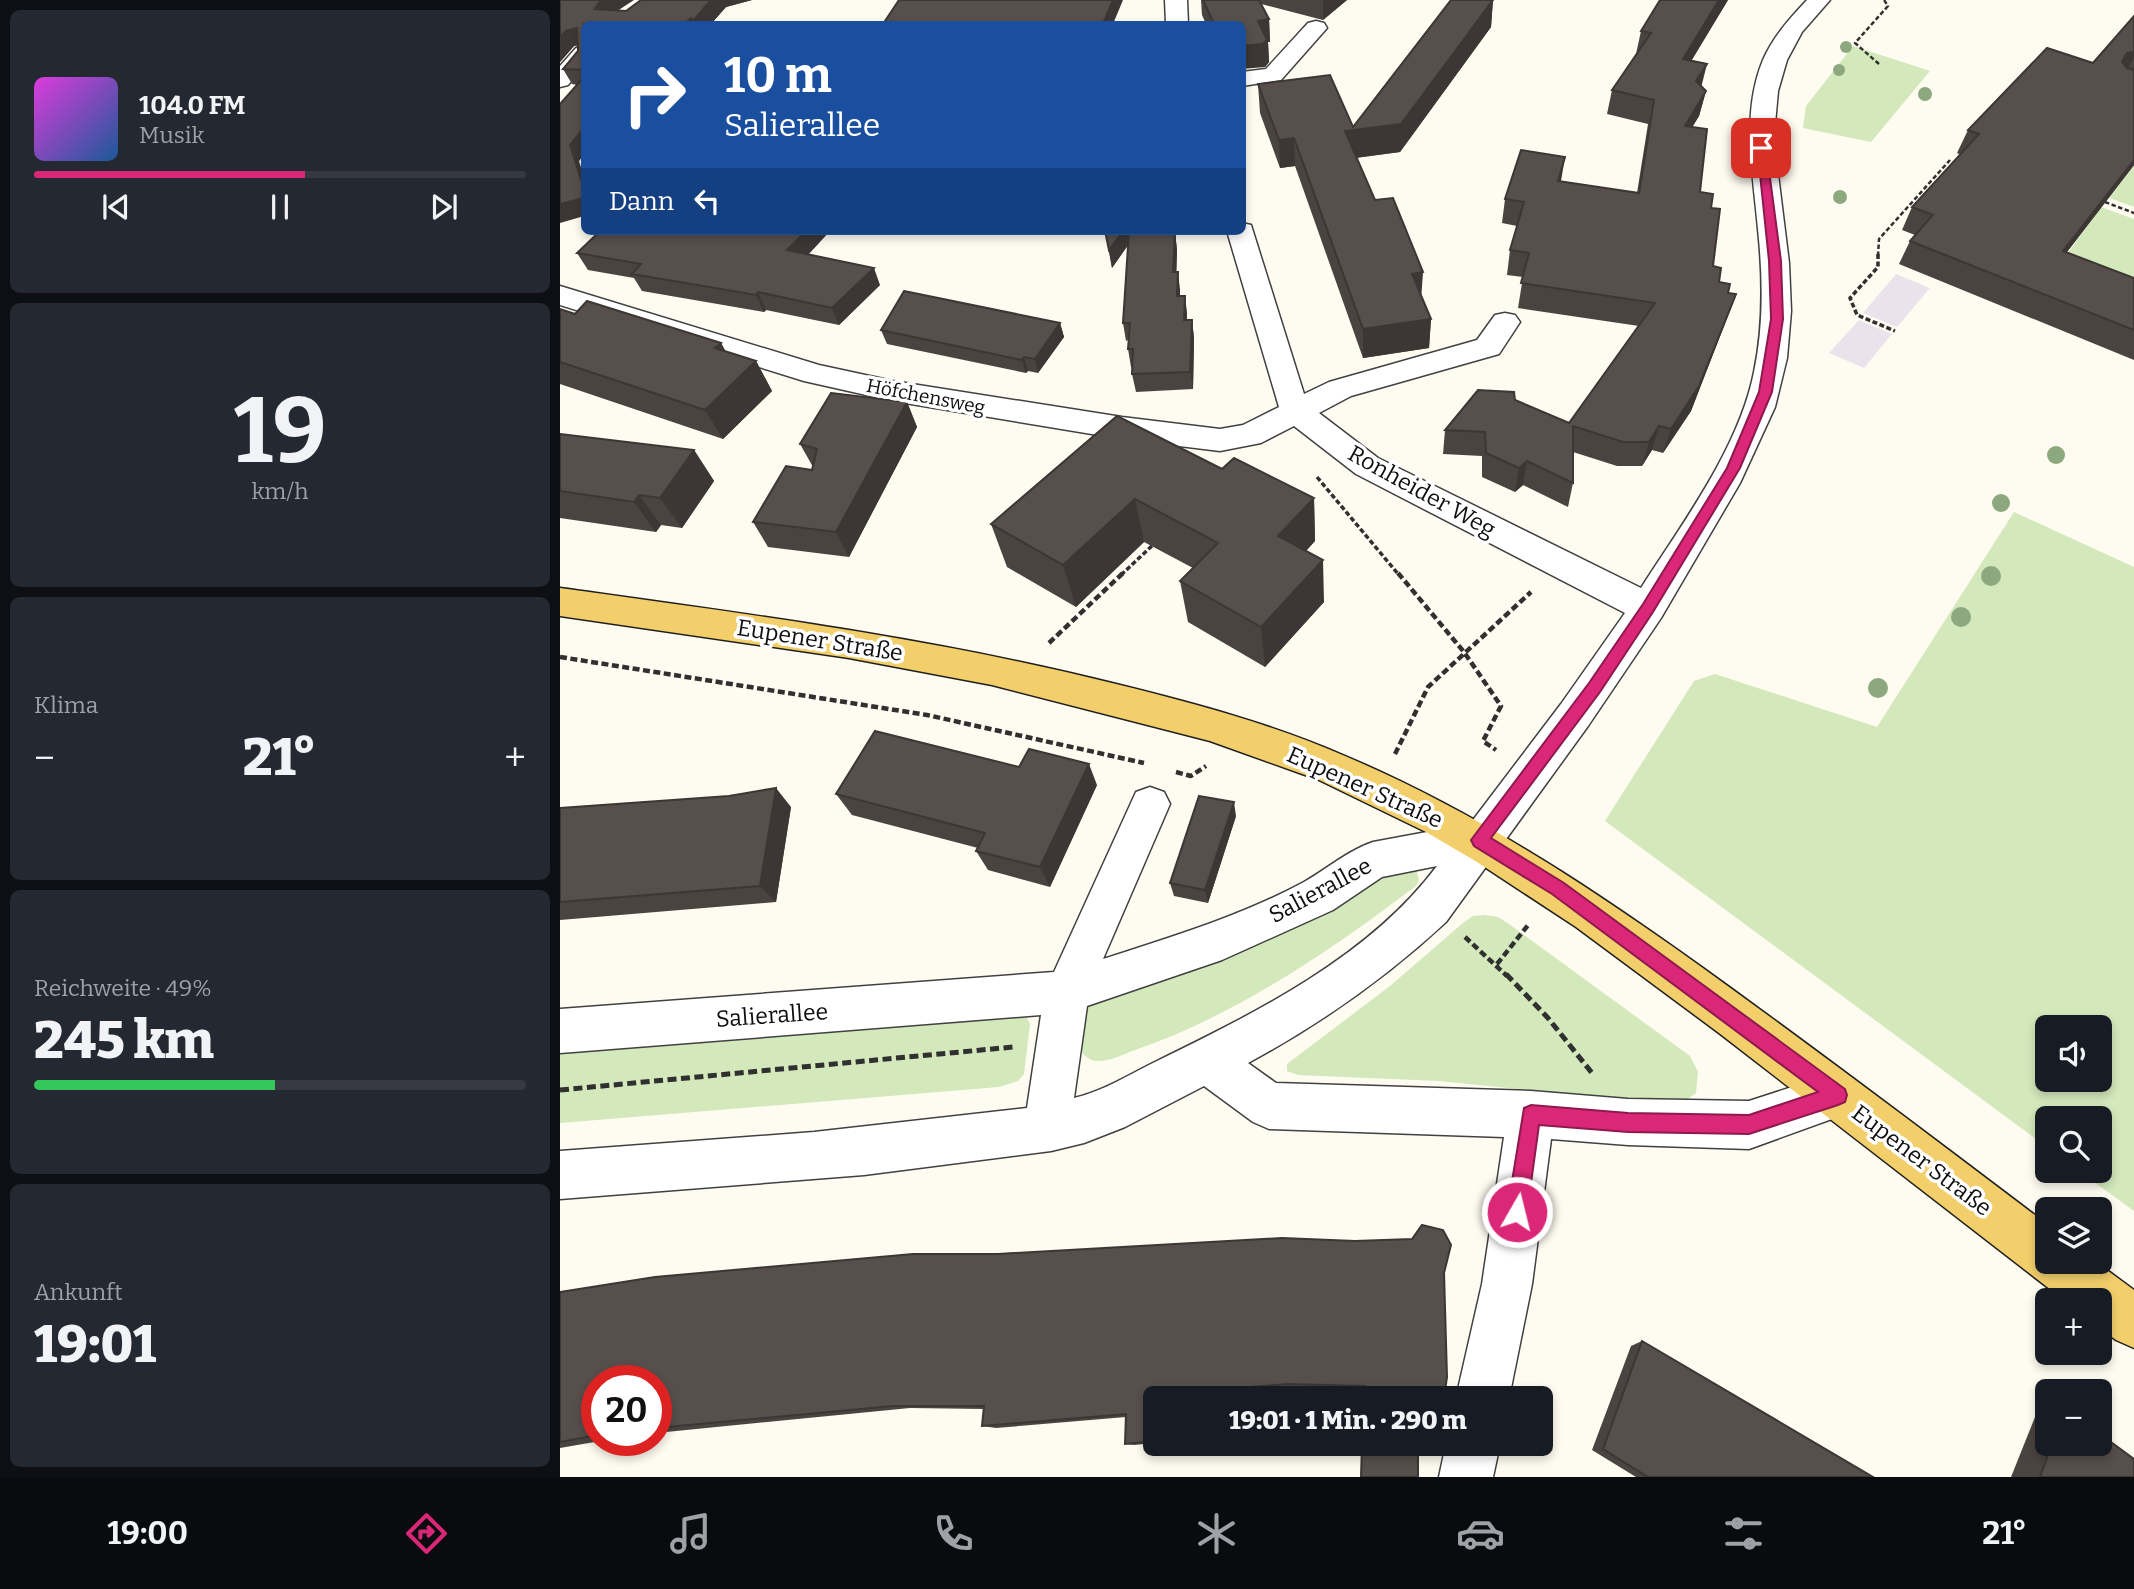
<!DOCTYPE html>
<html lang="de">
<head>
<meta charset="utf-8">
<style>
	body { margin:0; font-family:Bitter,serif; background:#242831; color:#f1f3f6; height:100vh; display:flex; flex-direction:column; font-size:26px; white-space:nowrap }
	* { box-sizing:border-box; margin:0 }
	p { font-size:23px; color:#9ea1a6 }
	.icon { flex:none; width:38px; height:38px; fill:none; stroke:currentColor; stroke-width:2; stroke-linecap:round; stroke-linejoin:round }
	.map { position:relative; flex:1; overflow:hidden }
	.panel { display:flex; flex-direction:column; gap:10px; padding:10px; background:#0d0f14; width:560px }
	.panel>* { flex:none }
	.top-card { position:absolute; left:21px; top:21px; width:665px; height:214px; border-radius:10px; box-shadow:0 4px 10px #0003; background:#1a4fa0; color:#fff; overflow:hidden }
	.fabs { position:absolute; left:1475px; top:1015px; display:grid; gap:14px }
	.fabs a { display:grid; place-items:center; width:77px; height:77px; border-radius:10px; background:#171b24; box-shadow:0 4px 10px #0003; font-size:35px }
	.speed { position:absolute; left:21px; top:1365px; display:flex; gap:14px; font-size:35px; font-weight:700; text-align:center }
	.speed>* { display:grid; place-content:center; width:91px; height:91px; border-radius:50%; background:#171b24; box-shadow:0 4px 10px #0003; line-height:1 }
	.speed .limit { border:10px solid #d22; background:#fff; color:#111 }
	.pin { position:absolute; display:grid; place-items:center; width:60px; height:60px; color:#fff; margin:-30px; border-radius:14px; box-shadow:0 4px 10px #0006 }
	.me { position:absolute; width:77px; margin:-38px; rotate:8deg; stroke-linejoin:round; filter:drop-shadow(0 0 5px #0008) }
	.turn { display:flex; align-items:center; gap:24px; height:147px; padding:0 28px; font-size:32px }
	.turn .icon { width:91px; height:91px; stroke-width:2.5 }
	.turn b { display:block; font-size:49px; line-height:60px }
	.then { display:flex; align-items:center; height:66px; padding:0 28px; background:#0003; gap:14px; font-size:26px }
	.big { font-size:52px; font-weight:800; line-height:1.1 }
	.panel .card { flex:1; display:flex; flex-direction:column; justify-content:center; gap:10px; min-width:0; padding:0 24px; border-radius:10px; background:#242831 }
	.panel .dial { align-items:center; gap:0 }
	.dial b { font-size:91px; line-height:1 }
	.song { display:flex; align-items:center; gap:21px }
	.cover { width:84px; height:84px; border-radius:10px; background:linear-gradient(135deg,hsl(300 70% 55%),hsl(210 70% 35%)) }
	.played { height:7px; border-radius:4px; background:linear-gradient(90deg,#db2777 55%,#363941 55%) }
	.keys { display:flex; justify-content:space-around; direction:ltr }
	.heat { display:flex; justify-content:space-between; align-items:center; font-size:38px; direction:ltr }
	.charge { height:10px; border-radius:5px; background:linear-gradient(90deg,#34c759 49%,#363941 0) }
	.trip { position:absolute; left:583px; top:1386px; width:410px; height:70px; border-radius:10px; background:#171b24; box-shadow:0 4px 10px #0003; font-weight:800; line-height:70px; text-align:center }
	.menu { display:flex; height:112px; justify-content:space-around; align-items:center; background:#090b0e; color:#9ea1a6 }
	.menu .icon { width:49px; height:49px }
	.menu .selected { color:#db2777 }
	.menu b { font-size:32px; color:#f1f3f6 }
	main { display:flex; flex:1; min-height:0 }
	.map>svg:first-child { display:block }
	.industrial { fill:#ebe3ec }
	.green { fill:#d3e8bb; fill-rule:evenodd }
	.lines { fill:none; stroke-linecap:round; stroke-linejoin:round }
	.minor-casing { stroke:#414141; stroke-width:3 }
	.major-casing { stroke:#1f1f1f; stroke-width:3 }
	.path-far3 { stroke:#303030; stroke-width:2.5; stroke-dasharray:4.5 2.5; stroke-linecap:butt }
	.path-far2 { stroke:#303030; stroke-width:3.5; stroke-dasharray:5 2.5; stroke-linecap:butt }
	.path-far1 { stroke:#303030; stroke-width:4.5; stroke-dasharray:7 3.5; stroke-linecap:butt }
	.path { stroke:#303030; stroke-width:5; stroke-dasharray:9 4.5; stroke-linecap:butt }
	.minor { fill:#fff; fill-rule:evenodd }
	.major { fill:#f3cf6b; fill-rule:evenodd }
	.tree { fill:#8da87e }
	.wall { fill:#4a4440 }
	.shaded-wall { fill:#3c3734 }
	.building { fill:#564f4b; stroke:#3c3734; stroke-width:2 }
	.route { fill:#db2777; stroke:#8e194d; stroke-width:2 }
	.labels { text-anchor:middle; stroke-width:7; stroke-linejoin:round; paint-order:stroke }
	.far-street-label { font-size:19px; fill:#0e0e0e; stroke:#fff }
	.street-label { font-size:23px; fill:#0e0e0e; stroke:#fff }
</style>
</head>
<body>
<main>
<section class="panel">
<div class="card">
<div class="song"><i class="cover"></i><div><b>104.0 FM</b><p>Musik</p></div></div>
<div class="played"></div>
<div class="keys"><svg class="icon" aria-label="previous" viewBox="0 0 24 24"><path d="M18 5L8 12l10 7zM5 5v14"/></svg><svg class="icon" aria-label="pause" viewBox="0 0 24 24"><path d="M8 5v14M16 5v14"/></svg><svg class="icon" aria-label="next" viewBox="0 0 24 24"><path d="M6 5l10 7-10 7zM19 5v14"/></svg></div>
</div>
<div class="card dial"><b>19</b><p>km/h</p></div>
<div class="card"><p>Klima</p>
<div class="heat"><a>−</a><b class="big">21°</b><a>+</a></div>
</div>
<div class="card"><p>Reichweite · 49%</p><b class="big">245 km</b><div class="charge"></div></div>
<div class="card"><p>Ankunft</p><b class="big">19:01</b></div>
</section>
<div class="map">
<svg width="1574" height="1477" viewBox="0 0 1574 1477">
	<rect width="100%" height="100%" fill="#fefbf0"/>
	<!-- industrial -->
	<path class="industrial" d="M1336 274 1370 288 1337 327 1303 313Z
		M1299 320 1332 334 1304 368 1269 353Z"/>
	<!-- green -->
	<path class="green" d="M1293 46 1370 71 1311 142 1243 128 1246 106Z
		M1574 165V207L1549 198Z
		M1541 207 1574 219V302L1495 271Z
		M1454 512 1574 567V1211L1519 1171H1540V1118H1488L1487 1147 1045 821 1134 681 1155 674 1317 727ZM1540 1027V1080H1488V1027Z
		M839 865 856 869 859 880 856 886C771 950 677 1015 575 1050 564 1054 551 1061 539 1061 530 1062 523 1055 518 1047L525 1000C576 984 628 970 679 952 736 931 788 899 839 865Z
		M925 915 938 917 949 924 1130 1056 1138 1072 1136 1093 1119 1105 878 1081 738 1075 727 1071V1064L830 986 903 923 913 916Z
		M463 1010 470 1024 464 1074 458 1081 439 1087 0 1123V1044Z"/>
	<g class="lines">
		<defs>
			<path id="minor" d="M605 0H627L628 24H606Z
				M1247 0H1270L1242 32 1227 60 1218 91 1215 124 1216 158 1229 263 1231 311 1227 358 1215 407 1180 483 1101 618 1028 726 886 922C826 978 760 1024 688 1063L716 1083 971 1091 1068 1099 1189 1101 1278 1072 1294 1079 1301 1095 1294 1111 1189 1149 1068 1145 991 1139 972 1284 949 1398H896L922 1284 944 1137 709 1129 693 1122 644 1086 565 1127 524 1143 491 1151 304 1175 0 1199V1151L254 1132 467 1108 481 1015 0 1053V1009L494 972 576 792 590 787 604 792 610 804 543 959C611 937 681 916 744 882 767 869 787 851 813 842L910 824 1001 704 1065 613 796 474 734 426 701 443 660 451 562 439 333 401 244 381 0 305V286L259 365 333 381 562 417 660 429 683 425 719 407 667 231H682V223L691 225 744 394 769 382 917 340 935 315 945 313 955 315 960 322 939 354 791 396 759 413 818 458 1081 588C1122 524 1179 448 1194 372 1204 325 1203 277 1198 229 1193 173 1181 113 1203 60 1213 37 1230 18 1247 0ZM877 866C809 957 697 1012 597 1061 570 1074 544 1091 514 1098L527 1006 662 960 773 910 822 877Z
				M756 21 764 23 767 28 721 80 682 86V72L706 69 748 23Z
				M24 46V67L8 85 0 87V66L16 48Z
				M886 1444H940L933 1477H879Z"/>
			<path id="major" d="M0 588C187 614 373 638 556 684 633 703 712 724 785 756 936 820 1070 914 1202 1011 1298 1081 1393 1153 1488 1225V1262H1536L1574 1290V1348L1556 1340 1540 1328V1300H1504L1159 1033 1016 927 917 862 866 832 759 780 650 741 432 685 289 658 0 616Z"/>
		</defs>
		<!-- minor casing -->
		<use href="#minor" class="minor-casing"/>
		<!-- major casing -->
		<use href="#major" class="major-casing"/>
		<!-- path-far3 -->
		<path class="path-far3" d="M1319 64 1295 43 1328 6 1324 0
			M1545 202 1574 213
			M1318 256 1319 239 1390 160"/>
		<!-- path-far2 -->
		<path class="path-far2" d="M1318 254V267L1290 298 1297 315 1335 331
			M757 477 839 575
			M561 575 595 543"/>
		<!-- path-far1 -->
		<path class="path-far1" d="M838 573 904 652 941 706 923 741 936 750
			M489 643 563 573
			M0 657 367 715 584 763
			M835 754 868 687 971 592
			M616 772 631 776 646 766
			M905 937 947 976
			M937 964 969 924"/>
		<!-- path -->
		<path class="path" d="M946 974 988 1018 1032 1073
			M0 1090 453 1047"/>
		<!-- minor -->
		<use href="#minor" class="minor"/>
		<!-- major -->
		<use href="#major" class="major"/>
	</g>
	<!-- trees -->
	<g class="tree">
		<circle cx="1286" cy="47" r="6"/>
		<circle cx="1279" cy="70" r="6"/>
		<circle cx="1365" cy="94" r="7"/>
		<circle cx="1280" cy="197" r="7"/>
		<circle cx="1496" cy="455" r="9"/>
		<circle cx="1441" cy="503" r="9"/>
		<circle cx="1431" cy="576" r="10"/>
		<circle cx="1401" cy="617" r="10"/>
		<circle cx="1318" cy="688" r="10"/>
	</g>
	<!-- wall -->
	<path class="wall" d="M0 0 66 11 81 0H192L166 7 151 24H24V154L19 161 0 223 17 85 12 84 3 69 18 51V45L14 46 0 62Z
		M641 0H787L763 20 701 4 709 19 710 42H708L709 62 705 67 682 24H646L642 15Z
		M933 0 931 27 840 152 796 158 815 200 861 296 871 319 869 348 803 358 735 166 720 168 700 113 698 84 793 127Z
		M1168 0 1131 61 1141 87 1146 91 1139 116 1132 127 1140 192 1151 208 1153 266 1159 282 1168 293 1176 294 1167 318 1131 411 1103 453 1092 450 1082 466H1057L1013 452V483L1008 507 963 485 955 492 922 477V456L883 454 885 430 955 400 1009 423 1079 326 958 308 963 277 947 275 950 250 957 226 942 223 945 199 1001 181 1077 193 1088 124 1047 114 1052 90 1076 54 1081 31Z
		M1574 16V165L1507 252 1574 278V360L1339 264 1350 241 1355 235 1342 230 1352 207 1401 155 1397 153 1408 130 1533 63Z
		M270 231 248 255 320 285 279 325 206 310 204 312 82 291 74 278 28 270 17 253Z
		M545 231 615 232 617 250 616 272H618L620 296H625L627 320H632L634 338 633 389 576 392 572 374 573 367H571L568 349V340L566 341 563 323 568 245 552 268Z
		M0 309 15 314 161 343 166 352 196 361 212 391 163 439 0 384Z
		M500 323 504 337 478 373 468 371 466 373 327 344 321 330Z
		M347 402 357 427 289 557 208 547 193 522 252 470 253 467 240 444Z
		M0 434 134 450 154 481 122 528 101 525 96 532 0 518Z
		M662 469 754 498 755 541 746 551 764 602 705 667 628 622 620 581 633 568 584 542 516 607 447 567 431 524Z
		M459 767 537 785 490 887 428 870 416 851 418 848 292 815 276 794Z
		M231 807 216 902 0 920V808Z
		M676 816 648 903 614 896 610 883Z
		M852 1239 804 1390 729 1388 595 1398V1443L574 1445 565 1444 566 1417 436 1428 422 1426 424 1409 350 1408 96 1433V1381H37V1440H46L0 1448V1292L438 1254Z
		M1082 1341 1313 1477H1076L1032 1450 1071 1346Z
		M1488 1411V1444H1540L1574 1477H1451L1477 1412Z"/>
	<!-- shaded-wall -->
	<path class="shaded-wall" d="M42 0H74L48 17 35 9 40 1Z
		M151 0H192L166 7 151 24H134L133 21Z
		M553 0H563L553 24H543Z
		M763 0H787L763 20Z
		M933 0 931 27 840 152 785 159V131L841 124Z
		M1159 0H1168L1118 83 1123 59Z
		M131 18 134 24H125Z
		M709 19 710 42H708L709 62 705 67 682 69V46L698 21Z
		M17 28 24 44 14 46 0 62V37L6 31Z
		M1574 52V57L1565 74 1554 76 1567 53Z
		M1147 64 1141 88 1136 81Z
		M1146 91 1139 116 1118 151 1125 126Z
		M24 128V154L19 161 24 177V189L10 145Z
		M734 138 735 166 720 168 719 140Z
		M1005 157 1001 181H998Z
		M1574 160V165L1490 274 1503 251Z
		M24 198V216L0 223V204Z
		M246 231H270L235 268 227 250Z
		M563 231H572L573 238 552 268 549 250Z
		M615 232 617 250 616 290 613 272Z
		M314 268 320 285 279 325 272 308Z
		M618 272 620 290V313L617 296Z
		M863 272 861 301 852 274Z
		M198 292 206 310 204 312 196 295Z
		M1176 294 1167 318 1131 411 1103 453 1111 429Z
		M625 296 627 313 626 338 624 320Z
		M871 319 869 348 803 358V329Z
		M632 320 634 338 633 389 630 372Z
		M500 323 504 337 478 373 475 359Z
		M161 343 177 373 155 348Z
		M464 357 468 371 466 373 462 360Z
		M196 361 212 391 163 439 145 410Z
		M347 402 357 427 289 557 276 532Z
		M1099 426 1092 450 1082 466 1089 442Z
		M134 450 154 481 122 528 100 498Z
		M967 461 963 485 955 492 959 468Z
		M79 495 101 525 96 532 74 502Z
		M754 498 755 541 721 578 718 536Z
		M575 499 584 542 516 607 503 565Z
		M763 560 764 602 705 667 701 627Z
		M529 764 537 785 490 887 480 867Z
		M216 788 231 807 216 902 200 886Z
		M674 802 676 816 648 903 645 890Z
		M619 1393 626 1396V1398H619Z"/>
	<!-- building -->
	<path class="building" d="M0 0H42L40 1 35 9 66 11 81 0H151L133 21 131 18 125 24H24V70L3 69 18 51 17 28 6 31 0 37Z
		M339 0H553L543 24H323Z
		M643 0H699L709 19 698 21 707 40 703 44 682 46V24H654Z
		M891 0H933L841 124 785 131 815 200 833 198 863 272 852 274 871 319 803 329 734 138 719 140 698 84 770 75 793 127Z
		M1100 0H1159L1123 59 1147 64 1136 81 1146 91 1125 126 1147 129 1140 192 1153 194 1151 208 1160 209 1153 266 1161 268 1159 282 1170 284 1168 293 1176 294 1139 386 1111 429 1099 426 1089 442H1063L1013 426V483L967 461 959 468 926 453 925 432 885 430 918 390 954 392 955 400 1009 423 1095 303 961 283 969 253 950 250 964 202 945 199 961 150 1005 157 998 181 1079 193 1094 100 1052 90 1091 33 1081 31Z
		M1574 16V52L1567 53 1562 62 1567 68 1574 70V160L1503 251 1574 278V330L1350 241 1373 215 1352 207 1419 134 1408 130 1487 48 1533 63Z
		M24 77V128L10 145 24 189V198L0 204V104Z
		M40 231H246L227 250 314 268 272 308 198 292 196 295 72 274 81 264 17 253Z
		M545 231H563L549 250Z
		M569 231H605L606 233 615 232 613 272H618L617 296H625L624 320H632L630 372 572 374 573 349H568L570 323H563Z
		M344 291 500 323 475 359 464 357 462 360 321 330Z
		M27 301 161 343 155 348 196 361 145 410 0 362V309L15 314Z
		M271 393 347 402 276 532 193 522 226 466 252 470 257 449 240 444Z
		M557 416 662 469 674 458 754 498 718 536 763 560 701 627 620 581 658 543 575 499 503 565 431 524Z
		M0 434 134 450 100 498 79 495 74 502 0 491Z
		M315 731 459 767 469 749 529 764 480 867 416 851 425 833 276 794Z
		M216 788 200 886 0 902V808L169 796Z
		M639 796 674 802 645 890 610 883Z
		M862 1225 883 1230 891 1245 884 1273 887 1377 884 1398H804L805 1386 727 1384 619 1393V1398H595V1441L565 1444 566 1414 422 1426 424 1406H333L96 1428V1381H37V1435L0 1442V1292L95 1277 353 1254H438L722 1238 795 1241 852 1239Z
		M1082 1341 1313 1477H1088L1043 1449Z
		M1540 1434 1574 1459V1477H1480L1492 1444H1540Z
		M802 1444H858V1477H801Z"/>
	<!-- route -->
	<path class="route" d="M1197 145 1206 148 1221 261 1223 319 1212 392 1180 468 1093 612 1040 692 931 838 1004 883 1285 1089 1287 1095 1285 1102 1278 1105 1189 1134 1068 1132 979 1125 967 1212 964 1219 957 1222 950 1219 947 1212 964 1108 971 1105 1068 1113 1189 1115 1258 1092 992 894 914 846 911 840 1029 683 1083 604 1167 468 1199 392 1211 319 1209 261Z"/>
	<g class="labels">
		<!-- far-street labels -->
		<g class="far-street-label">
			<text transform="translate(366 396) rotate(11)" y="7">Höfchensweg</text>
		</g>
		<!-- street labels -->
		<g class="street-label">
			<text transform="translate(862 491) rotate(29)" y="8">Ronheider Weg</text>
			<text transform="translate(260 640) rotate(9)" y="8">Eupener Straße</text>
			<text transform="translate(805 787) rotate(24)" y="8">Eupener Straße</text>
			<text transform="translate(760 890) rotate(-28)" y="8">Salierallee</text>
			<text transform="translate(212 1015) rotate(-4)" y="8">Salierallee</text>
			<text transform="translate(1362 1160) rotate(37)" y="8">Eupener Straße</text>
		</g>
	</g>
</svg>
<div class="fabs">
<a><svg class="icon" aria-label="sound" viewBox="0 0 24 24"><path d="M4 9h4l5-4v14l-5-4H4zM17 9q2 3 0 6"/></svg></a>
<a><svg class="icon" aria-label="search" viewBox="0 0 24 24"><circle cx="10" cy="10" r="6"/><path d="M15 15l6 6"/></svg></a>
<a><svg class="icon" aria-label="layers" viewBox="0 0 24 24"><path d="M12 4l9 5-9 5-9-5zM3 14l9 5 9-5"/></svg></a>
<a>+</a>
<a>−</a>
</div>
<div class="speed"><div class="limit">20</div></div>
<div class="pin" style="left:1201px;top:148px;background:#d93025"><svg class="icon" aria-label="arrive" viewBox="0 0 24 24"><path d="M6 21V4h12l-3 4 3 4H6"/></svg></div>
<svg class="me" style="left:957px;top:1212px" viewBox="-20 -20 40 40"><circle r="17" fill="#db2777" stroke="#fff" stroke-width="3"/><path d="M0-11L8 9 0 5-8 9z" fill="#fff"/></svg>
<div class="trip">19:01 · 1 Min. · 290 m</div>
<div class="top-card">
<div class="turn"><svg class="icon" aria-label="right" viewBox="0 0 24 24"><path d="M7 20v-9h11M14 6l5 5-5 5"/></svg><div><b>10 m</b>Salierallee</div></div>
<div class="then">Dann<svg class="icon" aria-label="left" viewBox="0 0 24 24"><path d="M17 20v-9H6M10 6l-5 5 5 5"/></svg></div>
</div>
</div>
</main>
<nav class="menu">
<b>19:00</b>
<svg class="icon selected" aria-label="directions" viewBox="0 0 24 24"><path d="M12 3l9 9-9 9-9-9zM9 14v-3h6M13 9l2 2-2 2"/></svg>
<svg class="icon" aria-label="music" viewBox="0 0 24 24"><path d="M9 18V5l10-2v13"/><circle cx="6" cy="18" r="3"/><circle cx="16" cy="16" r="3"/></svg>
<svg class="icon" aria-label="phone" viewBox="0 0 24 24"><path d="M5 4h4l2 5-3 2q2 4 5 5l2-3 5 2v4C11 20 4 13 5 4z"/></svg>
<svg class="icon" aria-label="climate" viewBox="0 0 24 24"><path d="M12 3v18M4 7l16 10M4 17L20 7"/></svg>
<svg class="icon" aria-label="car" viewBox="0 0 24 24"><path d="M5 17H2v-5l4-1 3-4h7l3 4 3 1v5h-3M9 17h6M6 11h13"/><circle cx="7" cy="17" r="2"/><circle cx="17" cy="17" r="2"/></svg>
<svg class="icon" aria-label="filters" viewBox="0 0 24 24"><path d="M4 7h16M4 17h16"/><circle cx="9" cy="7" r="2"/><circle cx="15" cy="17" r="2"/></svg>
<b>21°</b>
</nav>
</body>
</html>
